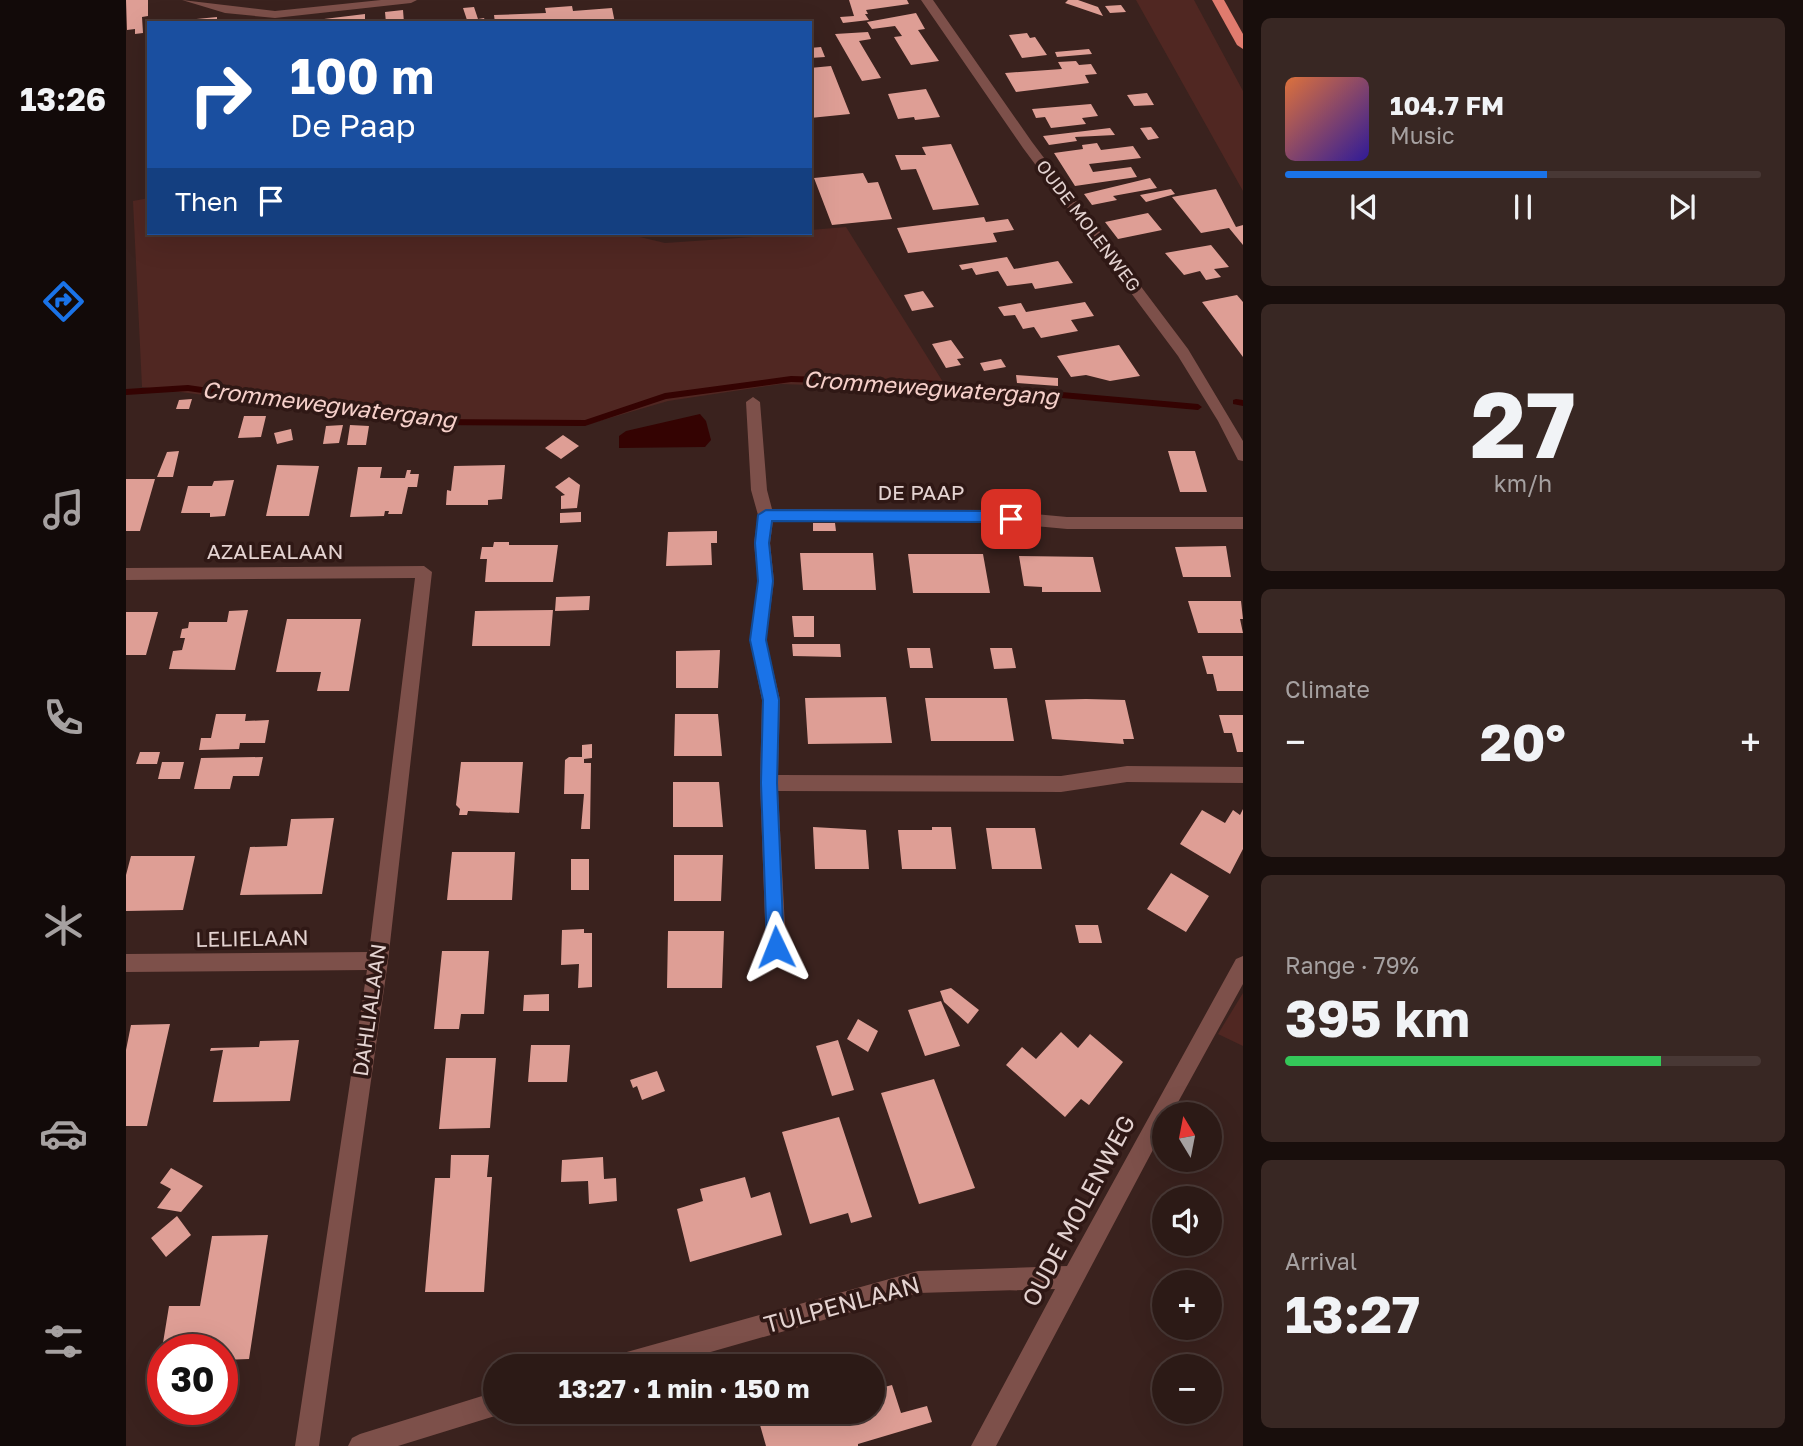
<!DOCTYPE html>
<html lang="en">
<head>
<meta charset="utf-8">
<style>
	body { margin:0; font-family:"Golos Text",sans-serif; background:#382723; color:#f1f3f6; height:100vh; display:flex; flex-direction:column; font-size:26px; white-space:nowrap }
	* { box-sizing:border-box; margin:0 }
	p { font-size:23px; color:#a6a1a1 }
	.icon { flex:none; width:38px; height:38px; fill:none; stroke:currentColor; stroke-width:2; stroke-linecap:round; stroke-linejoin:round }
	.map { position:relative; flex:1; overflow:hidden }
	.sheet { display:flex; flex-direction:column; gap:18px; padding:18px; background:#180e0c; width:560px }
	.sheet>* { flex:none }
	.banner { position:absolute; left:21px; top:21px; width:665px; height:214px; border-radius:0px; box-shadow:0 7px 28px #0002,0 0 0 2px #483835; background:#1a4fa0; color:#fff; overflow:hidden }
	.needle { width:46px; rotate:350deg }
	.fabs { position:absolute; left:1026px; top:1102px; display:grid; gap:14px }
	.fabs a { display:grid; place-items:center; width:70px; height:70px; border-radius:50%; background:#2c1a16; box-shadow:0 7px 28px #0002,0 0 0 2px #483835; font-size:35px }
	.speed { position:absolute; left:21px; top:1334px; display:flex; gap:14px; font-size:35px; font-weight:700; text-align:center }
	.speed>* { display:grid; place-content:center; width:91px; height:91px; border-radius:50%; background:#2c1a16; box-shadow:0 7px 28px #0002,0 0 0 2px #483835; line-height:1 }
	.speed .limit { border:10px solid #d22; background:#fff; color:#111 }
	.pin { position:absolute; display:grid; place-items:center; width:60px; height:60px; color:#fff; margin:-30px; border-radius:14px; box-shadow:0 4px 10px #0006 }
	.me { position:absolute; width:77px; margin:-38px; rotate:358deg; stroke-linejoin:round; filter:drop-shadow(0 0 5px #0008) }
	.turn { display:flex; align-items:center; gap:24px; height:147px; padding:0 28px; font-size:32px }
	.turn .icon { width:91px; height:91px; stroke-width:2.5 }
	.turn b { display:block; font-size:49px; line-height:60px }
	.then { display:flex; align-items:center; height:66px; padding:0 28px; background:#0003; gap:14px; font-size:26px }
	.big { font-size:52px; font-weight:700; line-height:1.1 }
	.sheet .tile { flex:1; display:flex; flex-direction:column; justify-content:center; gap:10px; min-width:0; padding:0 24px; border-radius:10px; background:#382723 }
	.sheet .dial { align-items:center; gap:0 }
	.dial b { font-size:91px; line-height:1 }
	.song { display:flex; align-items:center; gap:21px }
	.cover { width:84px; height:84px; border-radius:10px; background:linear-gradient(135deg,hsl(20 70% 55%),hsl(250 70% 35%)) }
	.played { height:7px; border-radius:4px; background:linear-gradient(90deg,#1a73e8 55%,#483835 55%) }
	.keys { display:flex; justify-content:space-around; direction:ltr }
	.heat { display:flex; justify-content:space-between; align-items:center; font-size:38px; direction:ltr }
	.charge { height:10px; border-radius:5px; background:linear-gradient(90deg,#34c759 79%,#483835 0) }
	.trip { position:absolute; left:357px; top:1354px; width:402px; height:70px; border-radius:35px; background:#2c1a16; box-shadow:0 7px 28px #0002,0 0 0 2px #483835; font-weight:700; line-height:70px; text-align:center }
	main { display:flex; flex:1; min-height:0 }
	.dock { display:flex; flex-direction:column; width:126px; justify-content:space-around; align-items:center; background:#120a09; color:#a6a1a1 }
	.dock .icon { width:49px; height:49px }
	.dock .active { color:#1a73e8 }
	.dock b { font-size:32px; color:#f1f3f6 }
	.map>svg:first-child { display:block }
	.green { fill:#502722 }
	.water { fill:#340302 }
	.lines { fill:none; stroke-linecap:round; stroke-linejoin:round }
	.stream { fill:#340302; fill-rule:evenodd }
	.building { fill:#de9e95 }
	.minor { fill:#7d504a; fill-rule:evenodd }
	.trunk { fill:#e07b6e; fill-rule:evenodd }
	.route { fill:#1a73e8; stroke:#114b97; stroke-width:2 }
	.labels { text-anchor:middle; stroke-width:7; stroke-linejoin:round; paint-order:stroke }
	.far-street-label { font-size:18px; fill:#e4d3d1; stroke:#2f1815 }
	.street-label { font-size:21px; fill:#e4d3d1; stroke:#2f1815 }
	.water-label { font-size:23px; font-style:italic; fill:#f6d0ca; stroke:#2f1815 }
	.near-street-label { font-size:24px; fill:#e4d3d1; stroke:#2f1815 }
</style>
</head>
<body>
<main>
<nav class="dock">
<b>13:26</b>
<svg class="icon active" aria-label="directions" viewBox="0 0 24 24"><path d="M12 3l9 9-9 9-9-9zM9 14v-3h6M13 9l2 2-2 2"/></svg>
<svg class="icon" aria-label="music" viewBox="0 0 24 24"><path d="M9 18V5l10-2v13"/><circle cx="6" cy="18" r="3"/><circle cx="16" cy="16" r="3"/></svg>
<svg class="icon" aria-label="phone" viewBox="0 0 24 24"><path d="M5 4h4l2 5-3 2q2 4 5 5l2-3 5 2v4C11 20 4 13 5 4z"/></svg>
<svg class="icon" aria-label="climate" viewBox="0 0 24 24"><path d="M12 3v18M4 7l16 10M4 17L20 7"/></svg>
<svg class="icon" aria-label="car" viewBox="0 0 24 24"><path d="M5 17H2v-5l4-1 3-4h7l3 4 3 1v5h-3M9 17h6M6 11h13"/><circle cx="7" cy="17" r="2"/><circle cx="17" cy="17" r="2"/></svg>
<svg class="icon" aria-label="filters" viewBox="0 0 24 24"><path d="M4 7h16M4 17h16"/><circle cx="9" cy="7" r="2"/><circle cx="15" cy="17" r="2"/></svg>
</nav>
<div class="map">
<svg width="1117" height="1446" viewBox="0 0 1117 1446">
	<rect width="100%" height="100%" fill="#3a221e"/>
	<!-- green -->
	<path class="green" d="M1010 0H1068L1117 91V191Z
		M23 198V233H497L539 243 684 233V230L720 227 822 390 655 384 542 401 463 424H301L16 387 7 201Z
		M1117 993V1046L1092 1034Z"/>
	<!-- water -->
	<path class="water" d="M574 414 580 421 585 440 579 447 493 448V436L500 431Z"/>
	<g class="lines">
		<!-- stream -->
		<path class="stream" d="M665 376 798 380 1072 404 1076 407 1072 410 798 386 665 382 540 399 459 426 302 425 62 391 0 395V389L62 385 302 419 459 420 539 393Z
			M1110 399 1117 400V406L1107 404V400Z"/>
	</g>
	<!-- building -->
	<path class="building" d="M0 0H22V16L16 17 17 33 9 34V29L1 30Z
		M723 0H781L783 4 740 10 742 14H739L743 20 717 23 714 17 728 16Z
		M942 0H952L972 7 977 16 939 3Z
		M995 5 1000 12 984 13 979 6Z
		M446 6 447 11 486 8 489 23H369L368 15 420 13 419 8Z
		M348 7 352 19 358 18 360 23H332L341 20 337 8Z
		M277 10 278 23H260L259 12Z
		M790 13 799 29 792 30 813 61 785 65 768 37 776 36 769 26 746 29 741 22Z
		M239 14V23H198V19Z
		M91 17V23H50V21Z
		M742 32 745 39 733 41 755 78 736 81 709 34Z
		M901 33 904 38 909 37 921 55 896 58 883 35Z
		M695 47 699 57 684 58V48Z
		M963 49 966 54 931 57 929 52Z
		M950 61 953 65 965 64 971 74 959 75 963 83 890 92 879 73 936 69 932 62Z
		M705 66 724 114 684 118V68Z
		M800 89 814 117 789 120 788 117 772 119 762 94Z
		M1021 93 1028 105 1008 106 1001 95Z
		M965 104 972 116 956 118 960 124 925 128 919 117 910 118 906 109Z
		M1025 127 1033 138 1022 140 1014 128Z
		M984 128 989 135 949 137 951 141 923 145 917 136Z
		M971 143 975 150 1007 146 1015 158 963 164 967 172 1005 167 1011 177 949 186 928 153 957 149 956 145Z
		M825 144 853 205 807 210 790 169 775 170 769 155H800L796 147Z
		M737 173 742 183 752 182 766 219 706 225 688 178Z
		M1024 178 1031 188 987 196 991 200 966 205 958 194Z
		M1045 189 1049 194 1020 202 1014 195Z
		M1090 189 1110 227 1117 225V245L1103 228 1075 233 1046 197Z
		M1022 213 1036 230 992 239 979 222Z
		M858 217 860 222 882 219 888 230 867 233 871 242 782 253 771 228Z
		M1085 245 1103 267 1088 269 1095 277 1080 280 1074 271 1058 275 1039 253Z
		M881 257 888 269 932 261 947 283 909 289 906 283 881 286 872 271 850 275 846 268 836 270 833 265Z
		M797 291 808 307 786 311 778 295Z
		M1111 295 1117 302V357L1076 302Z
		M959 302 968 316 945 320 952 331 915 338 908 327 897 329 889 315 878 316 872 307 895 303 900 312Z
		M825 340 838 358 831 359 835 365 820 368 806 344Z
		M993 345 1014 376 984 381 960 375 945 377 931 356Z
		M875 359 880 367 858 371 854 363Z
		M890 375 932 378V386L891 383Z
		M66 399 63 409H50L53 400Z
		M118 416H140L135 437 112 438Z
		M217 425 213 443 197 444 200 426Z
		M224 425 243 426 240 445H221Z
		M165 429 167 440 151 444 148 433Z
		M437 435 453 446 435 459 419 448Z
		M53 451 47 477H31L41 452Z
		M1042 451H1069L1081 492H1054Z
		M151 465 193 466 183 516H140Z
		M379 465 376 499 362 500V505H320L321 490 325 491 328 466Z
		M232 467H256L254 478H279L281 470H285L284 474H293L291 487H282L276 514H262L263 511H259L258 516 224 517Z
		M443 477 454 485 451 508 435 509V496L439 495 429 487Z
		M0 479H29L14 531H0Z
		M108 480 99 516 84 517V513H55L62 486H86L88 481Z
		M455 512V522L434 523V513Z
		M687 523H709L710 531H687Z
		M591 531V543H585L586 565 540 566 542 532Z
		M368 542H383V545H432L427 582H359L361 559H354L356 547H367Z
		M1100 546 1105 577H1057L1049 547Z
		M674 553H747L750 590H677Z
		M782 554H857L864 593H787Z
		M893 556 967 557 975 592H916V587L898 586Z
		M464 596 463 610 429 611 430 597Z
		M1062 601H1115L1117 619H1114L1117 633H1072Z
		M122 610 109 670 43 669 47 651 56 650 59 638H54L56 629 62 628 63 622H101L103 611Z
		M427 610 424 646H346L349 611Z
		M0 612H32L20 655H0Z
		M666 616H688V637H668Z
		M161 619H235L223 691H191L195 672H150Z
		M666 644H714L715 657 667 656Z
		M781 648H804L807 668H784Z
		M864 648H886L890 668 868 669Z
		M594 650 592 688H550V651Z
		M1076 656H1117V691H1091L1087 674H1081Z
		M760 697 766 743 682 744 679 698Z
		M799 698H881L888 741H805Z
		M960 699 999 700 1008 739H997L998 744 926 739 919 700Z
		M90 714H120L119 721 143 720 139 743H114L113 749 73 750 75 738H85Z
		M549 714H592L596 756H548Z
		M1093 715H1117V752H1111L1106 733H1098Z
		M466 744V758L458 759V763H465L464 829H455L458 794H438L439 760 443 757H456V745Z
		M14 752H34L31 764H10Z
		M137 757 133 776H107L104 789H68L75 758Z
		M36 762H58L54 779H32Z
		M335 762H397L393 813 342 811 341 815H333L334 809 330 805Z
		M547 782H593L597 827H547Z
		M1117 809V849L1104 874 1054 844 1076 810 1099 823 1107 810 1114 815Z
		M208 818 196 894 114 895 124 847 161 846 165 819Z
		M687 827 740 830 743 869H689Z
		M806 827H825L830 869H776L772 830H806Z
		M860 828H909L916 869H866Z
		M326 852H389L386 900H321Z
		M548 855H597L595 901H548Z
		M5 856H69L57 910 0 911V875Z
		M445 859H463V890H445Z
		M1045 873 1083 896 1060 932 1021 909Z
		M949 925H972L976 943H953Z
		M458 929V933H466V987L452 988 453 964 435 965 436 930Z
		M542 931H598L596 988H541Z
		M316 951H363L358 1014H335L333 1029H308Z
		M825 988 853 1010 842 1024 818 1002 814 991Z
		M423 994V1011H397L398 995Z
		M815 1001 834 1046 799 1056 782 1010Z
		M732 1019 752 1031 742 1052 721 1039Z
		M44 1024 21 1126H0V1050L5 1025Z
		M935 1032 952 1048 964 1034 997 1062 963 1105 955 1099 939 1117 880 1065 896 1047 910 1059Z
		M173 1040 164 1101 87 1102 97 1050 84 1051 85 1048 133 1047 134 1041Z
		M712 1040 728 1090 706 1096 690 1046Z
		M405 1045H444L441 1082H402Z
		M320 1058H370L364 1128 313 1129Z
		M531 1071 539 1091 516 1100 511 1086 507 1088 504 1080Z
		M808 1079 849 1188 793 1204 755 1093Z
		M713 1117 746 1217 725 1223 722 1213 684 1224 656 1132Z
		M325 1155H363L361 1177H366L358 1292H299L309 1178H324Z
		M477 1157 478 1179 490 1178 491 1201 463 1204 462 1181 435 1182 436 1160Z
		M45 1168 77 1186 55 1212 31 1208 45 1189 34 1183Z
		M619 1177 625 1198 644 1192 656 1235 564 1262 551 1209 577 1201 574 1189Z
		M51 1216 65 1235 40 1257 25 1238Z
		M142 1235 123 1359 96 1360V1349H36L43 1306H74L86 1236Z
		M766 1385 775 1413 801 1406 806 1422 732 1444V1446H640L632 1418 651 1412H747V1390Z"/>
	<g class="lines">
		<!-- minor -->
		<path class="minor" d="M56 0 149 11 255 0H291L285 3 149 18 99 13Z
			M795 0H807L906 142 1062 349 1117 441V461L1112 460 1092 421 1052 356 897 148Z
			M627 397 634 402 641 490 646 509 865 510 941 517H1117V529H941L865 522 647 521 644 543 648 581 640 640 654 700 652 775 935 776 1001 766 1117 767V783L1001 782 935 792 652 791 660 947 657 953 650 956 643 953 640 947 634 783 636 700 624 640 632 581 628 543 632 515 625 490 620 402Z
			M298 566 306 572 262 961 193 1446H169L241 970 0 972V954L243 952 289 578 0 580V568Z
			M1117 956V984L1045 1115H1038V1129L870 1446H845L929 1289 792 1293 532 1367H479L482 1359 490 1355 792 1271 941 1266 1110 959Z
			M369 1392V1412H377L369 1416 272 1446H222L226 1438 234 1434Z"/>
		<!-- trunk -->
		<path class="trunk" d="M1086 0H1098L1117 34V49L1111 45Z"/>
	</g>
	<!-- route -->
	<path class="route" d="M640 510 865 511 885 514 892 519 885 524 865 522 646 521 643 543 647 581 640 640 653 700 651 783 658 947 656 952 650 955 643 952 641 947 635 783 637 700 624 640 632 581 629 543 632 515Z"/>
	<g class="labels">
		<!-- far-street labels -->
		<g class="far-street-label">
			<text transform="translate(962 226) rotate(53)" y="6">OUDE MOLENWEG</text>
		</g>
		<!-- street labels -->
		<g class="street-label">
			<text x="795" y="500">DE PAAP</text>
			<text x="149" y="559">AZALEALAAN</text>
			<text transform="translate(126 939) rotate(-1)" y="7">LELIELAAN</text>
			<text transform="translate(244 1010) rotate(-82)" y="7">DAHLIALAAN</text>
		</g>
		<!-- water labels -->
		<g class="water-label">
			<text transform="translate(805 388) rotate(4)" y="8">Crommewegwatergang</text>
			<text transform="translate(203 405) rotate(7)" y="8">Crommewegwatergang</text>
		</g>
		<!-- near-street labels -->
		<g class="near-street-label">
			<text transform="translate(953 1211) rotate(-62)" y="8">OUDE MOLENWEG</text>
			<text transform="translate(716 1305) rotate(-15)" y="8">TULPENLAAN</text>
		</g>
	</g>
</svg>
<div class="fabs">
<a><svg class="needle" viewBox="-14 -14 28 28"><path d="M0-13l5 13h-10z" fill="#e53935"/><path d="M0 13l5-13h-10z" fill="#a6a1a1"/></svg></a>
<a><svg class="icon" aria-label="sound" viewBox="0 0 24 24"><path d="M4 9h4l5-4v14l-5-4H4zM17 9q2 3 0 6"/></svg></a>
<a>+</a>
<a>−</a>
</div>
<div class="speed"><div class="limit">30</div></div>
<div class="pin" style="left:885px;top:519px;background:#d93025"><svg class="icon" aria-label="arrive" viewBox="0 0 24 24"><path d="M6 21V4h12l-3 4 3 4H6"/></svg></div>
<svg class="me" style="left:650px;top:947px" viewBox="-20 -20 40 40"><path d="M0-17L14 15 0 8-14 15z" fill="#1a73e8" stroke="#fff" stroke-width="4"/></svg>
<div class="trip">13:27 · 1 min · 150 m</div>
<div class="banner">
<div class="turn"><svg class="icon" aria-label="right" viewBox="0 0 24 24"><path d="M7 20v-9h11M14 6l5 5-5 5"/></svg><div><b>100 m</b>De Paap</div></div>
<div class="then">Then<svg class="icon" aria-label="arrive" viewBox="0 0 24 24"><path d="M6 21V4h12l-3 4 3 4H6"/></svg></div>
</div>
</div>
<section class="sheet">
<div class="tile">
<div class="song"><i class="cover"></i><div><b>104.7 FM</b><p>Music</p></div></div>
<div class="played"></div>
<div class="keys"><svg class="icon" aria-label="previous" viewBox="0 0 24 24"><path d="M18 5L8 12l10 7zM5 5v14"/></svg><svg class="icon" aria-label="pause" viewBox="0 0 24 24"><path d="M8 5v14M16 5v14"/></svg><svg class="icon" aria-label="next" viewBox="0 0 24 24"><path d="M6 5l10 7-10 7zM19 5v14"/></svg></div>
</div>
<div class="tile dial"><b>27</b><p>km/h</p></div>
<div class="tile"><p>Climate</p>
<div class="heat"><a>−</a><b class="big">20°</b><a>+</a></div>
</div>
<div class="tile"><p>Range · 79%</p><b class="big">395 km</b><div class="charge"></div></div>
<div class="tile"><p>Arrival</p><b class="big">13:27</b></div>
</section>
</main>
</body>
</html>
